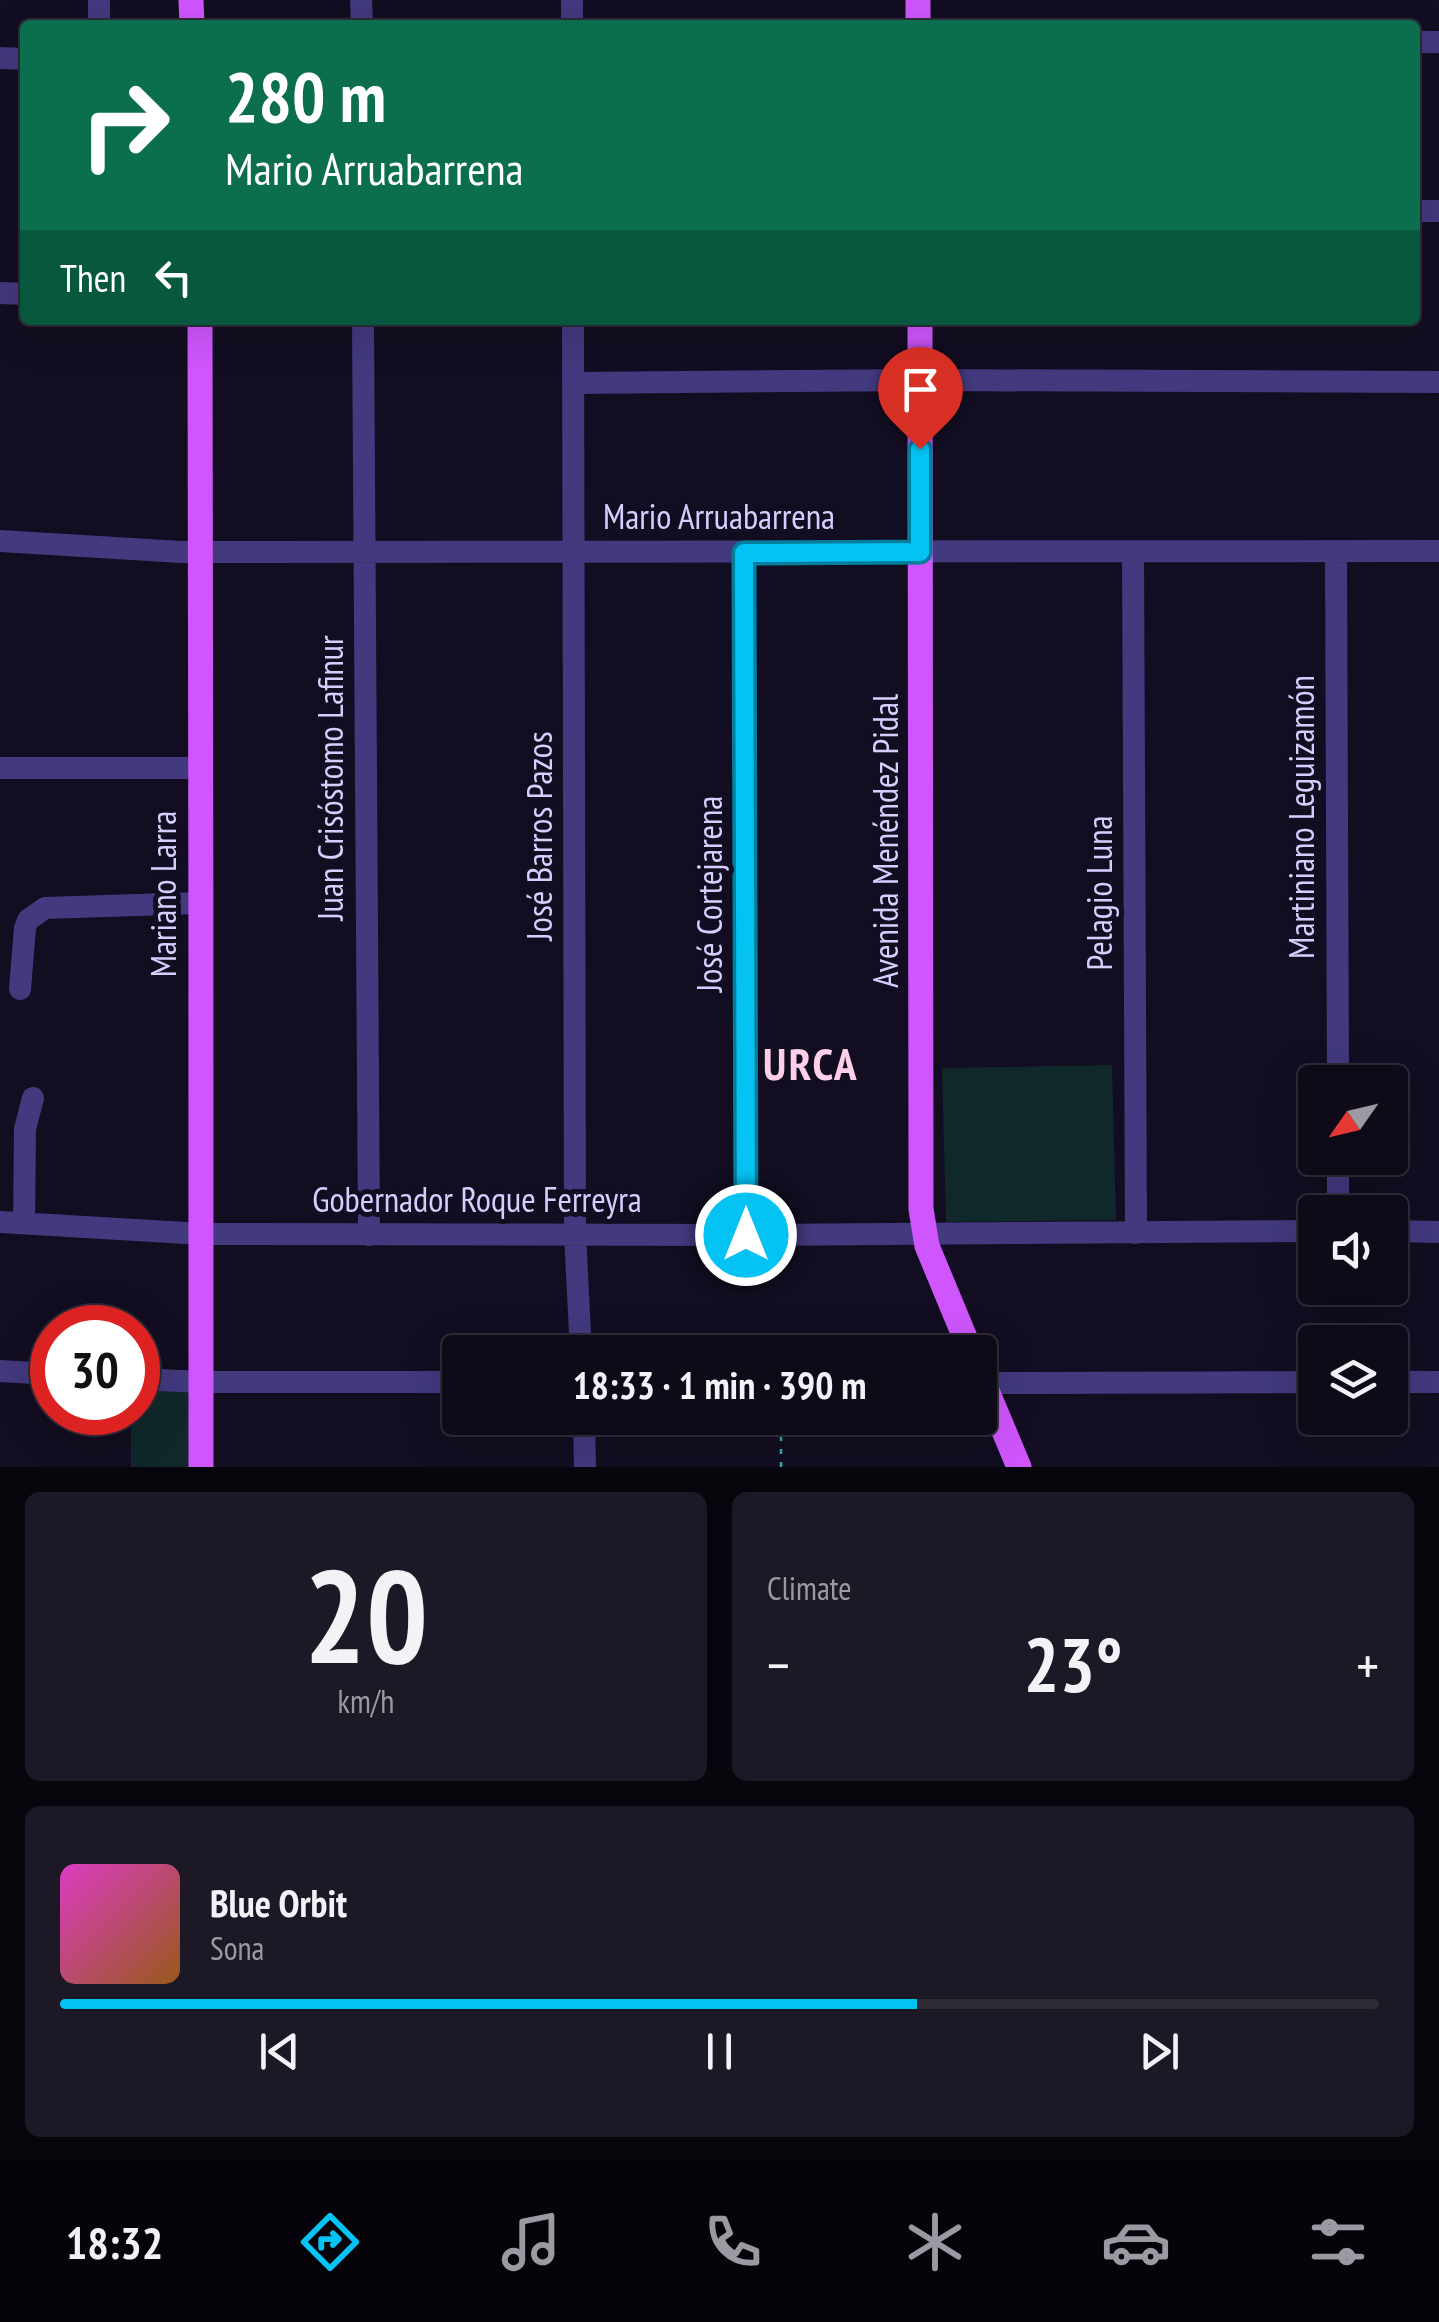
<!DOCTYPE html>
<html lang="en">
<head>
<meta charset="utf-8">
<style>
	body { margin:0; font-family:"PT Sans Narrow",sans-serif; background:#1c1825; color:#f1f3f6; height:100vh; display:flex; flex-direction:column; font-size:38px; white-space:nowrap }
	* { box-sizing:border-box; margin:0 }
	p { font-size:32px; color:#9b9aa2 }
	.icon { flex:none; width:55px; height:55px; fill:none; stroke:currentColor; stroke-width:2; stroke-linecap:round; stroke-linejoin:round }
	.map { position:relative; height:1467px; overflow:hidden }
	.sheet { display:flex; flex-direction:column; gap:25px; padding:25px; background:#08060d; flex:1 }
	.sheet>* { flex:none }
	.top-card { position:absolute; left:20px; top:20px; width:1400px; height:305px; border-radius:10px; box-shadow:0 10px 40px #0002,0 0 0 2px #2e2b37; background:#0b6e4f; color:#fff; overflow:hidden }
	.needle { width:65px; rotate:236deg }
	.buttons { position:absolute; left:1298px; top:1065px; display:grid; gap:20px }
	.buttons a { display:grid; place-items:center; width:110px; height:110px; border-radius:10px; background:#0e0a18; box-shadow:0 10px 40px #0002,0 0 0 2px #2e2b37; font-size:50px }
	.speed { position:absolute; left:30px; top:1305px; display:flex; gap:20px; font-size:50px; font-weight:700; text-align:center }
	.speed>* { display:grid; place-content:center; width:130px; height:130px; border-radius:50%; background:#0e0a18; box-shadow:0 10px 40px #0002,0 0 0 2px #2e2b37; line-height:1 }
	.speed .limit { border:15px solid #d22; background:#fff; color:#111 }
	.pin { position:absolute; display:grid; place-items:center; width:85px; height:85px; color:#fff; margin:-102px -42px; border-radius:50% 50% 50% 0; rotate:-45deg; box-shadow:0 0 10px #0007 }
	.pin .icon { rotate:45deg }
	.me { position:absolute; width:110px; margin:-55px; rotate:0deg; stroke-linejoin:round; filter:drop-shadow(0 0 8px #0008) }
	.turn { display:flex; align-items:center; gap:35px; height:210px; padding:0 40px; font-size:45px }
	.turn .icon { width:130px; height:130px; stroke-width:2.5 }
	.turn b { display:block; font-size:70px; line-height:85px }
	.then { display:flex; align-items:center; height:95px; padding:0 40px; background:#0003; gap:20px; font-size:38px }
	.big { font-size:75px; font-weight:600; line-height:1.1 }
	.sheet .tile { flex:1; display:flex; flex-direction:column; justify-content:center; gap:15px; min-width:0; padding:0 35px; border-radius:15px; background:#1c1825 }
	.sheet .dial { align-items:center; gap:0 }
	.dial b { font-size:130px; line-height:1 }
	.song { display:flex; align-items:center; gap:30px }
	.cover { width:120px; height:120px; border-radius:15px; background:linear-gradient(135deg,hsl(310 70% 55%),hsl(30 70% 35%)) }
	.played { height:10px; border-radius:5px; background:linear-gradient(90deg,#04c3f3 65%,#2e2b37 65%) }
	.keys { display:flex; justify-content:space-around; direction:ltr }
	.heat { display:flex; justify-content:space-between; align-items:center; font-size:55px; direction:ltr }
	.sheet .tiles { flex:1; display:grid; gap:25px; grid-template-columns:1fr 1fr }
	.tile:last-child { grid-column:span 2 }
	.trip { position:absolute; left:442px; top:1335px; width:555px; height:100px; border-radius:10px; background:#0e0a18; box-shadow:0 10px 40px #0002,0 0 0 2px #2e2b37; font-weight:600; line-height:100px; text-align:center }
	.menu { display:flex; height:160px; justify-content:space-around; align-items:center; background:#06040a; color:#9b9aa2 }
	.menu .icon { width:70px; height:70px }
	.menu .active { color:#04c3f3 }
	.menu b { font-size:45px; color:#f1f3f6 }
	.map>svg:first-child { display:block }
	.green { fill:#10282a }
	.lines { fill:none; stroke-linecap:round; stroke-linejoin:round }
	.path { stroke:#30aaaf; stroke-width:2.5; stroke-dasharray:5 8; stroke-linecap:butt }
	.minor { stroke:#42397e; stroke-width:22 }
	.major { stroke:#ce56fc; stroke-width:25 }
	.route-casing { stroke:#037f9e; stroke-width:25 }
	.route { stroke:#04c3f3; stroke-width:18 }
	.labels { text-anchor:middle; stroke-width:10; stroke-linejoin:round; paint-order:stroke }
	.street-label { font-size:35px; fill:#d7cdfe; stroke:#120d20 }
	.district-label { font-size:45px; font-weight:bold; letter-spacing:2.5px; fill:#fecfe8; stroke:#120d20 }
</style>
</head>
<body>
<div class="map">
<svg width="1439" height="1467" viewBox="0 0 1439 1467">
	<rect width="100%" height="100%" fill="#120d20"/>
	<!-- green -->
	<path class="green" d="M1112 1065 1116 1220 946 1222 942 1068Z
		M138 1389H190V1467H131V1413L138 1412Z"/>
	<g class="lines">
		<!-- path -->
		<path class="path" d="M781 1467V1418"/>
		<!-- minor -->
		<path class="minor" d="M99 0V25
			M361 0 362 25
			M572 0V25
			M1415 42H1439
			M0 58 25 59
			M1415 211H1439
			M0 293 25 294
			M363 320 369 1235
			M573 320 575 1235 581 1352
			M573 383 920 380 1439 382
			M0 541 181 552 1439 551
			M1336 552 1338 1082
			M744 553 745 1235
			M1133 553 1136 1233
			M0 768H198
			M20 989 25 928 28 920 45 908 199 903
			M1338 1158V1212
			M0 1222 203 1234 745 1235 1315 1231
			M24 1223 25 1129 33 1098
			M1390 1231 1439 1232
			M0 1371 52 1374
			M138 1379 201 1382H460
			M1390 1382H1439
			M980 1383 1315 1382
			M584 1418 585 1467"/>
		<!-- major -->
		<path class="major" d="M191 0 192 25
			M918 25V0
			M200 320C200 702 202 1085 201 1467
			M920 320 921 1209 927 1246 971 1352
			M980 1374 1019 1467"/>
	</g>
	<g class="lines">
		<defs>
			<path id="route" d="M746 1235 744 553 920 552V449"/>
		</defs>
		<!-- route casing -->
		<use href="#route" class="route-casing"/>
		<!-- route -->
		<use href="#route" class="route"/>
	</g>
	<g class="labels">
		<!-- street labels -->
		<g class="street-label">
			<text x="719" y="529">Mario Arruabarrena</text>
			<text transform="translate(331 778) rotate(-90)" y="12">Juan Crisóstomo Lafinur</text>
			<text transform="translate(1302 817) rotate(-90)" y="12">Martiniano Leguizamón</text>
			<text transform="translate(540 836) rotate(-90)" y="12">José Barros Pazos</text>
			<text transform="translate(886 841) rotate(-90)" y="12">Avenida Menéndez Pidal</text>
			<text transform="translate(1100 893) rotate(-90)" y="12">Pelagio Luna</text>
			<text transform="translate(164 894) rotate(-90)" y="12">Mariano Larra</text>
			<text transform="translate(710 894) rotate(-90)" y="12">José Cortejarena</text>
			<text x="477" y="1212">Gobernador Roque Ferreyra</text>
		</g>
		<!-- district labels -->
		<g class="district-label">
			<text x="811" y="1080">URCA</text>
		</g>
	</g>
</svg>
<div class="buttons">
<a><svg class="needle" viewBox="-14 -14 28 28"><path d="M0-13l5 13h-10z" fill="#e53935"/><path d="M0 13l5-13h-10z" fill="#9b9aa2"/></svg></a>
<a><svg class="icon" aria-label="sound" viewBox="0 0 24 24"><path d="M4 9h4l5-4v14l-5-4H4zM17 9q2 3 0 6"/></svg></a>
<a><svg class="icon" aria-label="layers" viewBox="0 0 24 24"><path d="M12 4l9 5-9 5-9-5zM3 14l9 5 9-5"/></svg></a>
</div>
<div class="speed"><div class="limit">30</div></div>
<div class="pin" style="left:920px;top:449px;background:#d93025"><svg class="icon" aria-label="arrive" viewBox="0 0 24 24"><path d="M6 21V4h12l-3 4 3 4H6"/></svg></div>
<svg class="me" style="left:746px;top:1235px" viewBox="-20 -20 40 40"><circle r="17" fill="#04c3f3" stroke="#fff" stroke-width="3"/><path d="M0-11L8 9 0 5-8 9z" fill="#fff"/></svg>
<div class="trip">18:33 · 1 min · 390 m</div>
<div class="top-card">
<div class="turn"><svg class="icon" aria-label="right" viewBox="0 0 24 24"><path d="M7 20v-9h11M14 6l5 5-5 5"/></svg><div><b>280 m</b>Mario Arruabarrena</div></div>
<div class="then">Then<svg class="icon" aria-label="left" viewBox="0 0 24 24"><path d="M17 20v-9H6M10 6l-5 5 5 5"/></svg></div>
</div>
</div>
<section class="sheet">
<div class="tiles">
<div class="tile dial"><b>20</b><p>km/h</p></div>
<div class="tile"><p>Climate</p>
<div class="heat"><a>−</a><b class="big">23°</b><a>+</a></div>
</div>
<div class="tile">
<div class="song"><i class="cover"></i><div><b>Blue Orbit</b><p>Sona</p></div></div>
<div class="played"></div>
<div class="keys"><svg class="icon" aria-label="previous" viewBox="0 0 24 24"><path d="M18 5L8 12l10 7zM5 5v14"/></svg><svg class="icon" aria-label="pause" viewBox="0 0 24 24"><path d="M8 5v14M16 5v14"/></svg><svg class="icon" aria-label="next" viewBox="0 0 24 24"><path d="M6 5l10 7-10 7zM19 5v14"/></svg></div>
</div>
</div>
</section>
<nav class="menu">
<b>18:32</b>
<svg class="icon active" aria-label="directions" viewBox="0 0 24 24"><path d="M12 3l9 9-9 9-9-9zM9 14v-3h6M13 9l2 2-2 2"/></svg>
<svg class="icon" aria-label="music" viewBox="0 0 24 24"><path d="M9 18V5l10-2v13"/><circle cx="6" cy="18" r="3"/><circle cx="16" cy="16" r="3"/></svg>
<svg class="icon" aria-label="phone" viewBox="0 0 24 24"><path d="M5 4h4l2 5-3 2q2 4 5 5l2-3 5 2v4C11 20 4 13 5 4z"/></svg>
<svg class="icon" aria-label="climate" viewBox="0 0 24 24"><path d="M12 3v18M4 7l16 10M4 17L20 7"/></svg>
<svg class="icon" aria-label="car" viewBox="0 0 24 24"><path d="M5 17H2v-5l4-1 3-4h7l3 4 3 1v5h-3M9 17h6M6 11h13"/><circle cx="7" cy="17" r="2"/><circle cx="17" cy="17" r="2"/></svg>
<svg class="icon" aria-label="filters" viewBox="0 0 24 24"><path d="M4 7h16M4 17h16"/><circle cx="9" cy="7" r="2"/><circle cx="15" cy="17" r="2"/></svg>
</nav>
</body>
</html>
